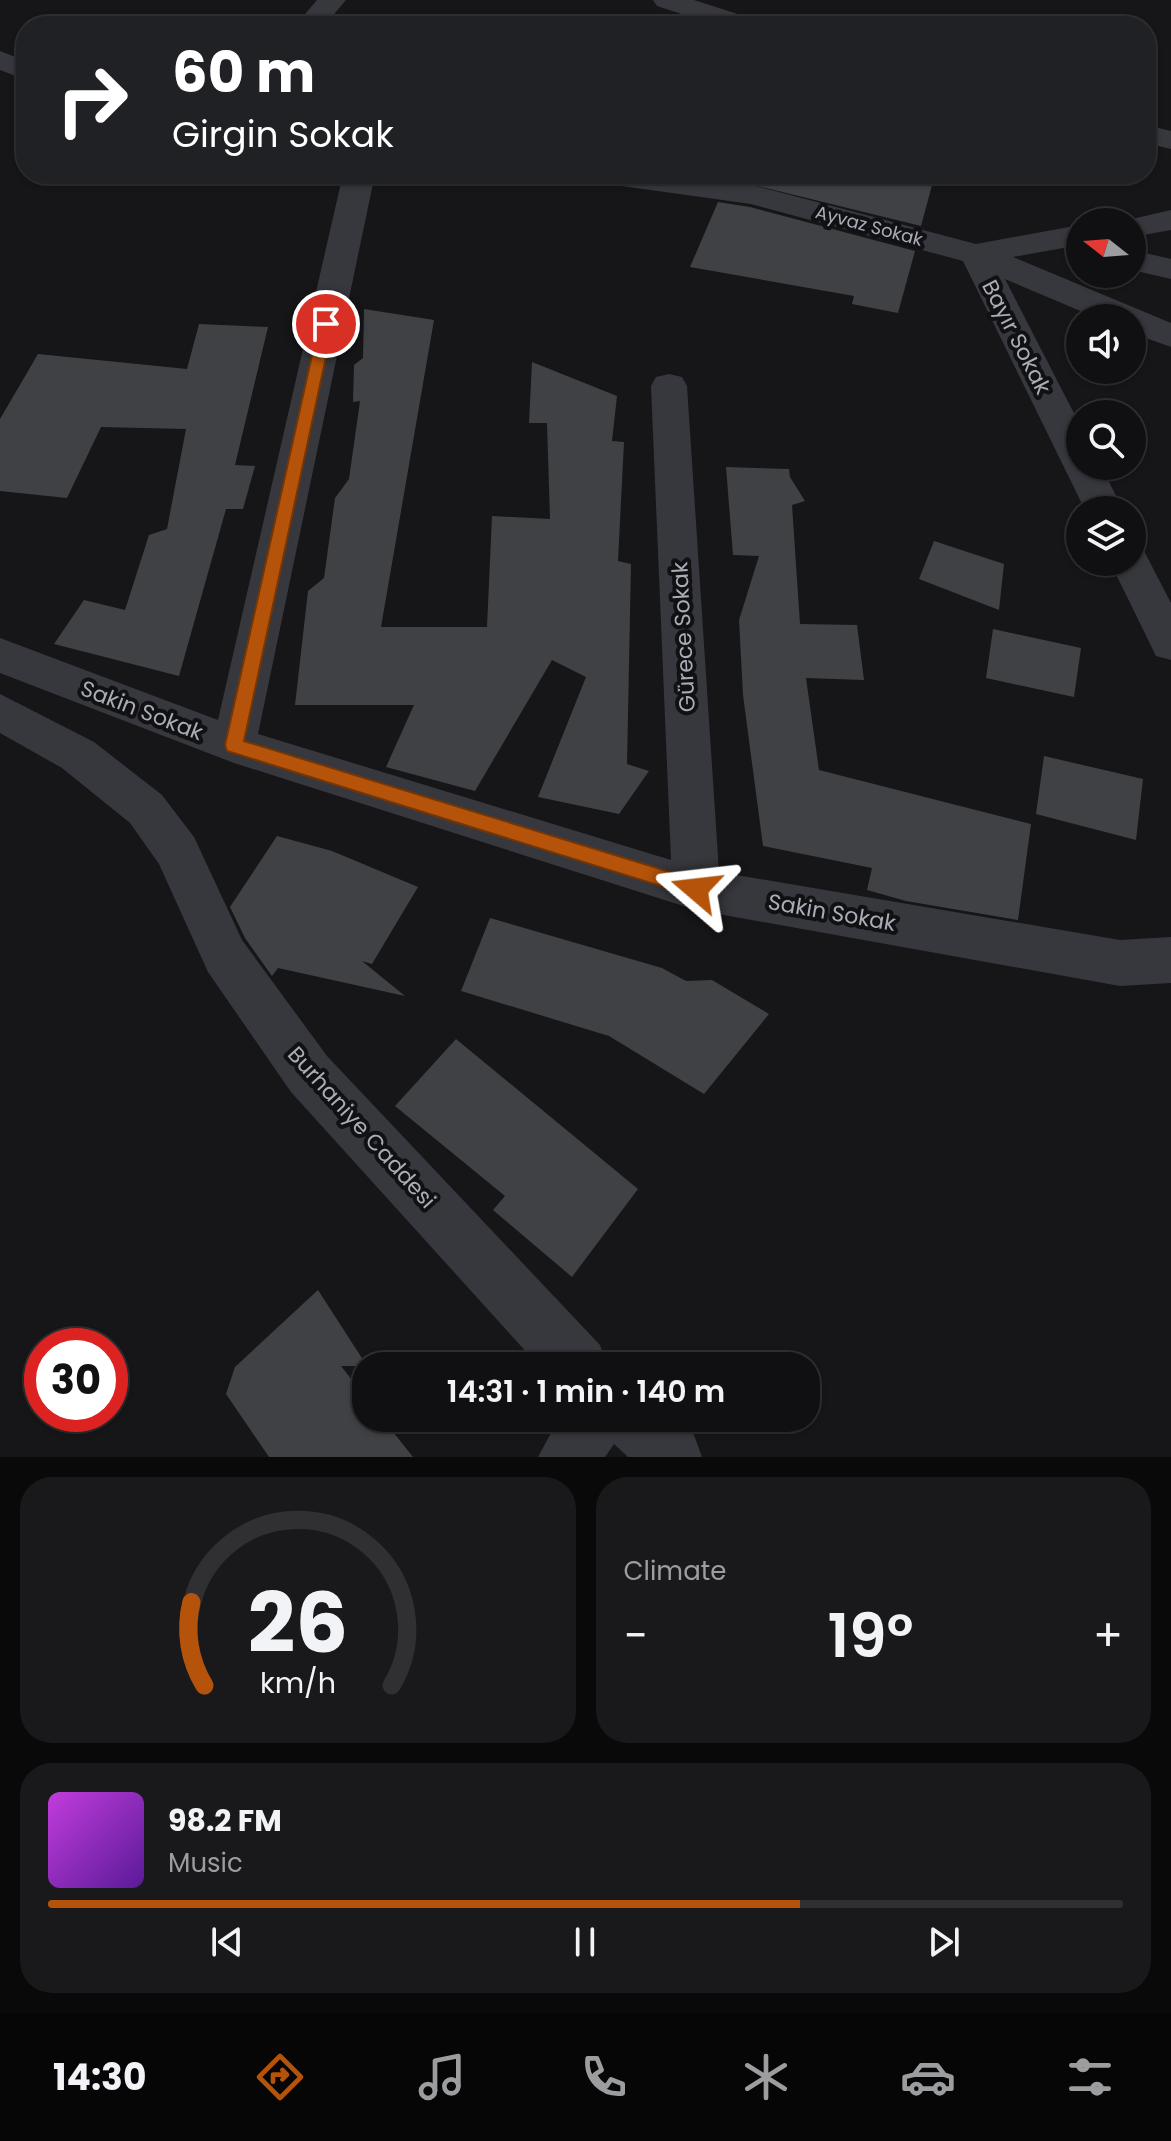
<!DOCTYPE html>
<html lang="en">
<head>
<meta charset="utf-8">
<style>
	body { margin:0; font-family:Poppins,sans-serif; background:#19191b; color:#f1f3f6; height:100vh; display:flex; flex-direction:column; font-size:30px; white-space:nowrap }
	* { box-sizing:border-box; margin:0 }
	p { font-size:26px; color:#9c9d9f }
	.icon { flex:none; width:44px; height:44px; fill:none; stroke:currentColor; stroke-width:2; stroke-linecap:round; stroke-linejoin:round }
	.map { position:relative; height:1457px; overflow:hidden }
	.side { display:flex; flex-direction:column; gap:20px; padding:20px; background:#09090a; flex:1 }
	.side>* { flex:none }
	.hud { position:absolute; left:16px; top:16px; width:1140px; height:168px; border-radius:32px; box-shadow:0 2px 6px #0004,0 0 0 2px #303032; background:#202124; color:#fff; overflow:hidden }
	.needle { width:52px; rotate:287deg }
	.buttons { position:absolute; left:1066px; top:208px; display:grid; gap:16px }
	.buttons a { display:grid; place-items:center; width:80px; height:80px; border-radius:50%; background:#101012; box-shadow:0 2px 6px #0004,0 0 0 2px #303032; font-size:40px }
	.speed { position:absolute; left:24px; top:1328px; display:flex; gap:16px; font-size:40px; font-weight:700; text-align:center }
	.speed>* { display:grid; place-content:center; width:104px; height:104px; border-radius:50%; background:#101012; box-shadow:0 2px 6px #0004,0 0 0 2px #303032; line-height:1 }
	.speed .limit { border:12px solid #d22; background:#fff; color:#111 }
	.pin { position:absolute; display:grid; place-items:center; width:68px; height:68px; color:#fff; margin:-34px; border:4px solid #fff; border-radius:50%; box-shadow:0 2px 8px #0007 }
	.me { position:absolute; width:88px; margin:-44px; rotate:287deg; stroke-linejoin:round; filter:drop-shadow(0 0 6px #0008) }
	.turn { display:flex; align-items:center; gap:28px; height:168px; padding:0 24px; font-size:36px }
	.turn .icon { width:104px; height:104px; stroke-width:2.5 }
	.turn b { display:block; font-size:56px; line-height:68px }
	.big { font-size:60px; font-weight:600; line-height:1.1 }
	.side .tile { flex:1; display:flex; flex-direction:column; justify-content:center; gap:12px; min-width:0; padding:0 28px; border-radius:32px; background:#19191b }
	.side .dial { align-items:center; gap:0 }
	.dial svg { height:208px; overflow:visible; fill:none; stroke:#303032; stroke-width:7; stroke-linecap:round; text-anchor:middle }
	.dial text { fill:#f1f3f6; stroke:none }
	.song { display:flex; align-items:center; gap:24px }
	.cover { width:96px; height:96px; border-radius:12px; background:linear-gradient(135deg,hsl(290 70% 55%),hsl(270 70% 35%)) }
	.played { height:8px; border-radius:4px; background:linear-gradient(90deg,#b45309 70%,#303032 70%) }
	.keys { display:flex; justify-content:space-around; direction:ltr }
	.heat { display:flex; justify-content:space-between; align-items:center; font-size:44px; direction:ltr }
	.side .tiles { flex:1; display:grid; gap:20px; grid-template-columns:1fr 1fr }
	.tile:last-child { grid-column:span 2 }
	.trip { position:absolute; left:352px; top:1352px; width:468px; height:80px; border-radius:32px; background:#101012; box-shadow:0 2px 6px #0004,0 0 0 2px #303032; font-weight:600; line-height:80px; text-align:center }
	.tab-bar { display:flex; height:128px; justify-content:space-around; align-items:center; background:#060607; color:#9c9d9f }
	.tab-bar .icon { width:56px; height:56px }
	.tab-bar .on { color:#b45309 }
	.tab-bar b { font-size:36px; color:#f1f3f6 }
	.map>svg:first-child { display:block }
	.building { fill:#404145 }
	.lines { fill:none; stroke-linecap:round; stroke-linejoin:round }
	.minor { fill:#37383d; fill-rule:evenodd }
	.route { fill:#b45309; stroke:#753606; stroke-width:2 }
	.labels { text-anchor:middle; stroke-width:8; stroke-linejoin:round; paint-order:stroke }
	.far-street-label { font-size:18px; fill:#a8adb8; stroke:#111113 }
	.street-label { font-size:22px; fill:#a8adb8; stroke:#111113 }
</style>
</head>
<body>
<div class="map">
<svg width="1171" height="1457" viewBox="0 0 1171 1457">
	<rect width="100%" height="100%" fill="#161618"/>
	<!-- building -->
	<path class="building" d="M731 174H935L921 226 729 179Z
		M718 202 750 207 915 251 898 313 852 304 854 296 690 267Z
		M364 309 434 320 381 627H487L492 516 550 519 547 423H529L532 362 617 396 612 441 624 442 618 561 631 564 627 764 649 771 619 814 538 797 586 677 552 660 475 791 386 767 414 705H295L308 591 324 578 335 498 349 479 360 401 353 402 354 365 363 358Z
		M199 324 268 327 235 465 255 466 243 509H226L179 676 54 644 84 600 125 610 149 535 167 529 186 429 101 427 67 498 0 491V419L38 354 187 369Z
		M726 467 789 469 790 477 805 501 792 505 800 624 857 625 864 680 806 678 819 770 1031 824 1018 920 906 901 867 890 872 868 763 846 743 695 739 620 759 556 733 555Z
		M934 541 1004 564 999 610 919 579Z
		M993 629 1081 648 1074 697 986 678Z
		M1044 756 1143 779 1136 840 1036 814Z
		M277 836 332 851 418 887 372 964 362 961 405 996 278 968 272 976 245 938 230 907Z
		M490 918 662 968 686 981 712 980 769 1014 704 1094 609 1036 461 991Z
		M456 1039 638 1189 572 1277 493 1210 505 1196 395 1106Z
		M318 1290 367 1366H341L366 1398V1418H382L413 1457H269L226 1394 235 1367Z"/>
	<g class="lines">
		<!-- minor -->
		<path class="minor" d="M317 0H346L324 26H295Z
			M653 0H694L756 20 760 26H718L657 6Z
			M0 51 26 61V80L0 70Z
			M1146 125 1171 131V149L1146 143Z
			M343 174H375L258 734 671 860 651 386 656 377 669 374 682 377 687 386 719 872 1120 940 1171 937V983L1120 986 696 910 234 763 0 673V638L218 720Z
			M584 174H669L753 185 976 244 1080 225V245L1013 257 1171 323V347L1132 333V318H1097L1005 279 1080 425V466H1101L1123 510H1085L963 261 751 204 600 183 589 181Z
			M1171 210V230L1132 237V222H1119Z
			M1132 250 1171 259V279L1132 270Z
			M1132 548 1144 551 1171 603V660L1156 656 1110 562H1132Z
			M0 694 94 742 162 795 194 837 242 940 327 1056 600 1345 608 1366H539L291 1092 208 972 159 864 130 823 62 768 0 733Z
			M559 1418H674L694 1435 702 1457H628L614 1444 605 1457H538Z"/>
	</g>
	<!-- route -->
	<path class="route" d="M326 320 333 324 244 741 696 880 706 889 703 895 696 897 227 751 225 745 319 324Z"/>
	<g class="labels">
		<!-- far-street labels -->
		<g class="far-street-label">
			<text transform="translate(869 226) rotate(15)" y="6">Ayvaz Sokak</text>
		</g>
		<!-- street labels -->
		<g class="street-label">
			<text transform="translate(1017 337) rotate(63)" y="8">Bayır Sokak</text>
			<text transform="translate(683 637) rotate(-93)" y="8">Gürece Sokak</text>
			<text transform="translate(142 710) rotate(21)" y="8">Sakin Sokak</text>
			<text transform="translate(832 912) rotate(10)" y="8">Sakin Sokak</text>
			<text transform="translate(362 1127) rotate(48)" y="8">Burhaniye Caddesi</text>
		</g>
	</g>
</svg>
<div class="buttons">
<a><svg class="needle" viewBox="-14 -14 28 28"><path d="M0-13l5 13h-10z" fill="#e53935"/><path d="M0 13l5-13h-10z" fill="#9c9d9f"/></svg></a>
<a><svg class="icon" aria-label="sound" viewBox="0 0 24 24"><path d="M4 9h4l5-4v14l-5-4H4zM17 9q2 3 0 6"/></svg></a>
<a><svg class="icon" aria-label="search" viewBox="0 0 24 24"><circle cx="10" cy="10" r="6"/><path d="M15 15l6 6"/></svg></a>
<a><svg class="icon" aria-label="layers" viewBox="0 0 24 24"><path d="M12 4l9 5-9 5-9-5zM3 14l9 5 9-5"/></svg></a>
</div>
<div class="speed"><div class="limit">30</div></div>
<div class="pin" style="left:326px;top:324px;background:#d93025"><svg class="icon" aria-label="arrive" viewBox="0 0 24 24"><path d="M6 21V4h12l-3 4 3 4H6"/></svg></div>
<svg class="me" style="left:696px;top:889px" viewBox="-20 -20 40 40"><path d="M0-17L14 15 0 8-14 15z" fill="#b45309" stroke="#fff" stroke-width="4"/></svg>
<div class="trip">14:31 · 1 min · 140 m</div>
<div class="hud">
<div class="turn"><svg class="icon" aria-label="right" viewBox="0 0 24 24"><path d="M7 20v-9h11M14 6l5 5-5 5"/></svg><div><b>60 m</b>Girgin Sokak</div></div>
</div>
</div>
<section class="side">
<div class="tiles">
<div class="tile dial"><svg viewBox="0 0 100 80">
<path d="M14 69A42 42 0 1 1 86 69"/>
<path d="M14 69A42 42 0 0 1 9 37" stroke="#b45309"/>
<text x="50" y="56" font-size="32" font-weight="700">26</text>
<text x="50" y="72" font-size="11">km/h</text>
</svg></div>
<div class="tile"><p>Climate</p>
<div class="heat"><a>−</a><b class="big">19°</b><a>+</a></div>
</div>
<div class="tile">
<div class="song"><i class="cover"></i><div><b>98.2 FM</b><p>Music</p></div></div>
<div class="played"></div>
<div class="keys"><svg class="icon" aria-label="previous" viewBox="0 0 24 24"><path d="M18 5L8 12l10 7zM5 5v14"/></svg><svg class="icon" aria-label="pause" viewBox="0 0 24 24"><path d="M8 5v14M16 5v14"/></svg><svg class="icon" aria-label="next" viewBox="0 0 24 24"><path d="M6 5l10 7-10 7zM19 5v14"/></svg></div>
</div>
</div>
</section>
<nav class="tab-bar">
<b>14:30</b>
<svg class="icon on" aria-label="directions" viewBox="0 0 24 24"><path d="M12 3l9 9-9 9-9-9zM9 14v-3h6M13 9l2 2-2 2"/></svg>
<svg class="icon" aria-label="music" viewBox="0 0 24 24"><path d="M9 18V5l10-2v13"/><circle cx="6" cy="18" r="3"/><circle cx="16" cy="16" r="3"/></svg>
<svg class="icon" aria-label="phone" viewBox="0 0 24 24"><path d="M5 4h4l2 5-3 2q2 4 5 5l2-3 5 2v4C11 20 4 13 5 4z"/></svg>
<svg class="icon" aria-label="climate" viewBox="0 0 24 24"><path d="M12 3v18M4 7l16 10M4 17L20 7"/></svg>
<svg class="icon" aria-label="car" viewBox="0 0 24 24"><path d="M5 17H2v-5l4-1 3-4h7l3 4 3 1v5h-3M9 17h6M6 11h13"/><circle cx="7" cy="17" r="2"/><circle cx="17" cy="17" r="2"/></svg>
<svg class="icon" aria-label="filters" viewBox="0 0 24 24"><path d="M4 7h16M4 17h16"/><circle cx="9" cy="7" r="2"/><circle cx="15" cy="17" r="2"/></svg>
</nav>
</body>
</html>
